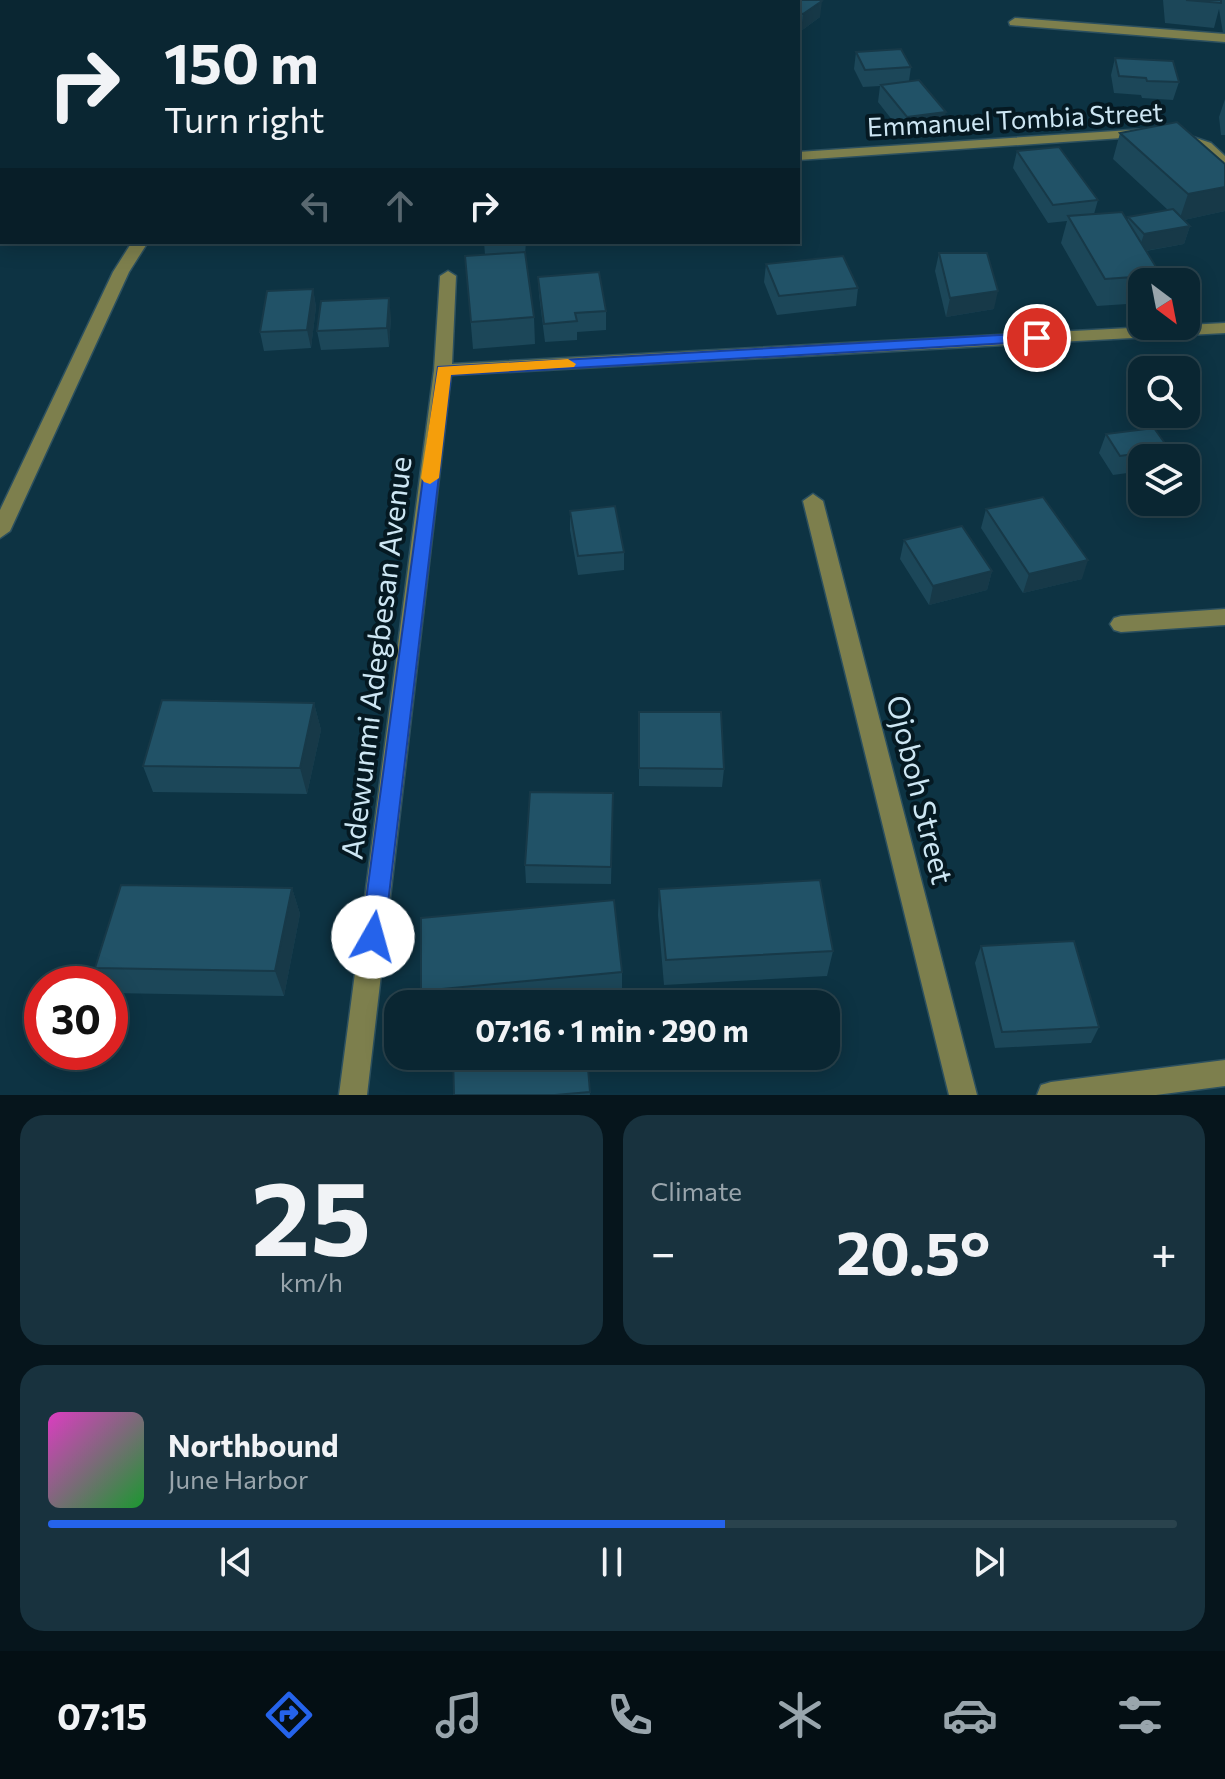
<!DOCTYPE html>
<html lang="en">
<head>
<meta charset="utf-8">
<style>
	body { margin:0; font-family:Commissioner,sans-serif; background:#18323e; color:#f1f3f6; height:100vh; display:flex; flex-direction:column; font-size:30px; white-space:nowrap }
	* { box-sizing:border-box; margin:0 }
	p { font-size:26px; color:#99a5ac }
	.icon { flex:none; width:44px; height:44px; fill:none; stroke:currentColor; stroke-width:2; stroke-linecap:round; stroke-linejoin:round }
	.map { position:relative; height:1095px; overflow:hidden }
	.panel { display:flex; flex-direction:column; gap:20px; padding:20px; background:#06151c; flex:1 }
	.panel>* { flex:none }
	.guide { position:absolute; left:0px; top:0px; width:800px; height:244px; box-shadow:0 4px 20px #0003,0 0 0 2px #2a434d; background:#0a2632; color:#f1f3f6; overflow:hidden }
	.needle { width:52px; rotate:148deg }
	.controls { position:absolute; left:1128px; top:268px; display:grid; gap:16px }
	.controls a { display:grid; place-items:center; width:72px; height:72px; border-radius:16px; background:#0a2632; box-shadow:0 4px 20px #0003,0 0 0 2px #2a434d; font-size:40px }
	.speed { position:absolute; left:24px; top:966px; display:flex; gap:16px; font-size:40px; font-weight:700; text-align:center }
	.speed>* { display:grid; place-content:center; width:104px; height:104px; border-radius:50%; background:#0a2632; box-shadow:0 4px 20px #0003,0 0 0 2px #2a434d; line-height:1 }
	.speed .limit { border:12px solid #d22; background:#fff; color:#111 }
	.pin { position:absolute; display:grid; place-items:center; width:68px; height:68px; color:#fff; margin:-34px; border:4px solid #fff; border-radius:50%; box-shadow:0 2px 8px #0007 }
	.me { position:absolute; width:88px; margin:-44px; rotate:7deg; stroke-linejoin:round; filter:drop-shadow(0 0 6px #0008) }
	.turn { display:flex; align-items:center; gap:28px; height:168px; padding:0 32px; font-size:36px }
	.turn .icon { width:104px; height:104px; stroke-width:2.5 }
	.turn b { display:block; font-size:56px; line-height:68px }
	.lanes { display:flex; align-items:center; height:76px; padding:0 32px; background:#0003; justify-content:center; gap:40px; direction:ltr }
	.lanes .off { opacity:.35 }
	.big { font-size:60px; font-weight:700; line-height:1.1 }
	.panel .card { flex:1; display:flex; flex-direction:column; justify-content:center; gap:12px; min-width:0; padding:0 28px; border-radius:24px; background:#18323e }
	.panel .dial { align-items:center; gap:0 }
	.dial b { font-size:104px; line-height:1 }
	.song { display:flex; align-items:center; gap:24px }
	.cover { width:96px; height:96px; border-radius:12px; background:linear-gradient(135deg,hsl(310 70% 55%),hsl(130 70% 35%)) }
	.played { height:8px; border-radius:4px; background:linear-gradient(90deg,#2563eb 60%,#2a434d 60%) }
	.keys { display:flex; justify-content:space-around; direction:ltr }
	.heat { display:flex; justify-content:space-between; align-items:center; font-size:44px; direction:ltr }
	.panel .tiles { flex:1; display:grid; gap:20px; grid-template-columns:1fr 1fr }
	.card:last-child { grid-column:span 2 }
	.trip { position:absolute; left:384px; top:990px; width:456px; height:80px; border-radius:24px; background:#0a2632; box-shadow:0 4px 20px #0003,0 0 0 2px #2a434d; font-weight:700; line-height:80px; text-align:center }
	.tab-bar { display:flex; height:128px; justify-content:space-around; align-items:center; background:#040f14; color:#99a5ac }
	.tab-bar .icon { width:56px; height:56px }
	.tab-bar .current { color:#2563eb }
	.tab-bar b { font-size:36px; color:#f1f3f6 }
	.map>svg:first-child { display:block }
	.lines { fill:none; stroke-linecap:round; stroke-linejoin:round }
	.minor-casing { stroke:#2c505f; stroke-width:3 }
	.minor { fill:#7d7f4d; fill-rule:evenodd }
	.wall { fill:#1c4759 }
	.shaded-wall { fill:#173948 }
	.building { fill:#215267; stroke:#173948; stroke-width:2 }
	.route { fill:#2563eb; stroke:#184099; stroke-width:2 }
	.slow { fill:#f59e0b }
	.labels { text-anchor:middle; stroke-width:8; stroke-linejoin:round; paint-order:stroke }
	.far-street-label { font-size:26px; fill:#cde6f3; stroke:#051922 }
	.street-label { font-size:30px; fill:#cde6f3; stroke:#051922 }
</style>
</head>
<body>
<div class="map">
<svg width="1225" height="1095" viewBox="0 0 1225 1095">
	<rect width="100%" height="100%" fill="#0d3343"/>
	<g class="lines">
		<defs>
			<path id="minor" d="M1015 18 1225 34V42L1010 25 1009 22Z
				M1146 129 1153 133 1151 136 798 160V152Z
				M1178 132 1211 143 1225 156V168L1201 149 1173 139V133Z
				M132 242H148L129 272 10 531 0 538V510L113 272Z
				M448 271 456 276 452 364 1225 323V333L451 375 367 1095H339L434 370 440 276Z
				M813 494 823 501 977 1095H949L803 501Z
				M1225 609V625L1121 632 1114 630 1110 624 1114 618 1121 616Z
				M1225 1060V1086L1156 1095H1037L1041 1085 1051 1082Z"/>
		</defs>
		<!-- minor casing -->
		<use href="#minor" class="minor-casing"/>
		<!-- minor -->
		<use href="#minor" class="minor"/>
	</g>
	<!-- wall -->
	<path class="wall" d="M749 0H820V17L801 31 798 30V2H749Z
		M1163 0H1225V33H1223L1219 9 1214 28 1165 23Z
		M856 52 911 67 909 81 943 129 904 135 878 102 880 86 863 87 854 69Z
		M1115 58 1179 82 1173 100 1142 98 1141 95 1114 93 1111 75Z
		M1225 99V135H1221L1219 117Z
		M1120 133 1225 164V211L1184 220 1190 226 1184 244 1146 251 1161 275 1159 282H1142V303L1097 306 1061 243 1067 221 1048 223 1013 168 1017 151 1098 200 1094 214 1127 221 1128 217 1168 210 1113 159Z
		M484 242H526L525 255 534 317 535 344 473 349 465 256 485 255Z
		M939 253 994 309 946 317 935 271Z
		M766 264 858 288 856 306 777 315 764 282Z
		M538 277 606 311V330L577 332V340L545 342 539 295Z
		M313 289 316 307 311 348 264 351 260 332Z
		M391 317 389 347 321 350 317 331Z
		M1106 434 1169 449 1166 458H1142V471L1113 475 1099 453Z
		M986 509 1082 579 1023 593 981 528Z
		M570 511 624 552V570L578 575 570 530Z
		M904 540 992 571 987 590 929 605 900 559Z
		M314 703 321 730 307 794 153 792 143 766Z
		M639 712 724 769 722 787 639 786Z
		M613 793 611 884 526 883 525 865Z
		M292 888 300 914 284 996 110 993V984H104L95 968Z
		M659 889 833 951 827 976 664 985 658 915Z
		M981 946 1099 1027 1091 1043 995 1048 975 963Z
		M622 972V996L582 1000 583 1004H423L421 991Z
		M587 1056 590 1095H454Z"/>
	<!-- shaded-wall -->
	<path class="shaded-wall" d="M822 1 820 17 801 31 803 14Z
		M946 112 943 129 904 135 907 117Z
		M1225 187V211L1179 221 1188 194Z
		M1190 226 1184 244 1138 252 1144 234Z
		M313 289 316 307 311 348 307 330Z
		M998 291 994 309 946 317 950 298Z
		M389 298 391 317 389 347 387 328Z
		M1088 560 1082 579 1023 593 1029 574Z
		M992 571 987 590 929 605 933 586Z
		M314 703 321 730 307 794 300 768Z
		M292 888 300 914 284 996 275 971Z"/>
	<!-- building -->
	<path class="building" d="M757 0H820L822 1 803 14 798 13V2H763Z
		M1186 0H1221V3Z
		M901 49 911 67 865 70 856 52Z
		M1115 58 1173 61 1179 82 1147 81 1146 78 1119 76Z
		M919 80 946 112 907 117 881 85Z
		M1177 122 1225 164V187L1188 194 1120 133Z
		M1059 147 1098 200 1053 205 1017 151Z
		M1173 209 1190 226 1144 234 1128 217Z
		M1122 212 1161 275 1105 279 1068 216Z
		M525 252 534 317 471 322 465 256Z
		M939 253H987L998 291 950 298Z
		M843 256 858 288 779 296 766 264Z
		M599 272 606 311 575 313 577 321 544 324 538 277Z
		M313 289 307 330 260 332 267 291Z
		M389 298 387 328 317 331 321 301Z
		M1154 428 1169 449 1120 456 1106 434Z
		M1043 497 1088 560 1029 574 986 509Z
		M615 506 624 552 578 556 570 511Z
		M962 526 992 571 933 586 904 540Z
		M162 700 314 703 300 768 143 766Z
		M639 712H721L724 769 639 768Z
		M530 792 613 793 611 867 525 865Z
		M820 880 833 951 666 960 659 889Z
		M121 885 292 888 275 971 95 968Z
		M614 900 622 972 421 991V918Z
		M1074 941 1099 1027 1002 1032 981 946Z
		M582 996 583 1004H482Z
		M453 1056H587L590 1092 555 1095H454Z"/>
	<!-- route -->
	<path class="route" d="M1037 333 1045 338 1043 341 451 375 384 937 381 945 373 948 365 945 361 937 438 367Z"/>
	<!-- slow -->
	<path class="slow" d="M568 359 576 364 574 367 451 375 439 478 430 484 424 482 421 478 438 367Z"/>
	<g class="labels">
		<!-- far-street labels -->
		<g class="far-street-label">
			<text transform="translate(1015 120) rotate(-3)" y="9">Emmanuel Tombia Street</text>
		</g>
		<!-- street labels -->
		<g class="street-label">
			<text transform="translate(377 658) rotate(-83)" y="10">Adewunmi Adegbesan Avenue</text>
			<text transform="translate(919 790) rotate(76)" y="10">Ojoboh Street</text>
		</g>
	</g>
</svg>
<div class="controls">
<a><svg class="needle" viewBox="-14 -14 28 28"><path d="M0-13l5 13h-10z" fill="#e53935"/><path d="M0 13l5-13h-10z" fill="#99a5ac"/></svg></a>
<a><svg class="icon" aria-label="search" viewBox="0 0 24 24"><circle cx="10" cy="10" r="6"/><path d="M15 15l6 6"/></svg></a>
<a><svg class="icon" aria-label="layers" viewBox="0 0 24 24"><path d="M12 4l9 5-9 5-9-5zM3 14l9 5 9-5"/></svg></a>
</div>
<div class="speed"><div class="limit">30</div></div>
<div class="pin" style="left:1037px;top:338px;background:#d93025"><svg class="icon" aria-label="arrive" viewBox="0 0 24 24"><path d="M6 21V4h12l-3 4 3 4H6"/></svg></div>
<svg class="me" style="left:373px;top:937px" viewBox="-20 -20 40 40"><circle r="19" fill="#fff"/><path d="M0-13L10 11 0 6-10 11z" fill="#2563eb"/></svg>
<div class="trip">07:16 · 1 min · 290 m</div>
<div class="guide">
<div class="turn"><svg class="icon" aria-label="right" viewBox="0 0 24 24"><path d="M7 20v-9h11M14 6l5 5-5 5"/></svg><div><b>150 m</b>Turn right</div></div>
<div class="lanes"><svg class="icon off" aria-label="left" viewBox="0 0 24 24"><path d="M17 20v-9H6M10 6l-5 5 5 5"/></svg><svg class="icon off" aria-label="ahead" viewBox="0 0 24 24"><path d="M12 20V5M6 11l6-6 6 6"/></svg><svg class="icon" aria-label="right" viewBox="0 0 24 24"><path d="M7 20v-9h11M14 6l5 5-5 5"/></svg></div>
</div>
</div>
<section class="panel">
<div class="tiles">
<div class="card dial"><b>25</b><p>km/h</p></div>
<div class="card"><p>Climate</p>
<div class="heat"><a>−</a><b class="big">20.5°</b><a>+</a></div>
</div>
<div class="card">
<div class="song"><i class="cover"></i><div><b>Northbound</b><p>June Harbor</p></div></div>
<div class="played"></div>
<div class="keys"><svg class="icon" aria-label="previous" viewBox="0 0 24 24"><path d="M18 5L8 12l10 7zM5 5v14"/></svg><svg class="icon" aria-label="pause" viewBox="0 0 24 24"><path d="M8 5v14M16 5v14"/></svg><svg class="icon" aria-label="next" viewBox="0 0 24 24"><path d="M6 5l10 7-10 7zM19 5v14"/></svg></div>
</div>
</div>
</section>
<nav class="tab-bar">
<b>07:15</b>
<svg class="icon current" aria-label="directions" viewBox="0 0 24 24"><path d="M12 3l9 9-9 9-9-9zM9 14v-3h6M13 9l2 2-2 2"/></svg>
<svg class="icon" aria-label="music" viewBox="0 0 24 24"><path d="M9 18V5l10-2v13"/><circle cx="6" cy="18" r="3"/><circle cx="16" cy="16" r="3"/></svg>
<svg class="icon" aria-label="phone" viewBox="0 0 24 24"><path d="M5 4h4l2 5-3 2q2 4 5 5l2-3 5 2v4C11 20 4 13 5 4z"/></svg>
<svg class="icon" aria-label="climate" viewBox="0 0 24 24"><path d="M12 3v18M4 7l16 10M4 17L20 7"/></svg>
<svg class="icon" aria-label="car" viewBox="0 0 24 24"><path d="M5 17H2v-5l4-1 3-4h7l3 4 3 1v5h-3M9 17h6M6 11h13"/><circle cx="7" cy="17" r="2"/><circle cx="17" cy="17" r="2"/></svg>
<svg class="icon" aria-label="filters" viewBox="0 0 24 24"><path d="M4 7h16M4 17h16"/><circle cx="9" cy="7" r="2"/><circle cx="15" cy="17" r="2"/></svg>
</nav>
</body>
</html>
